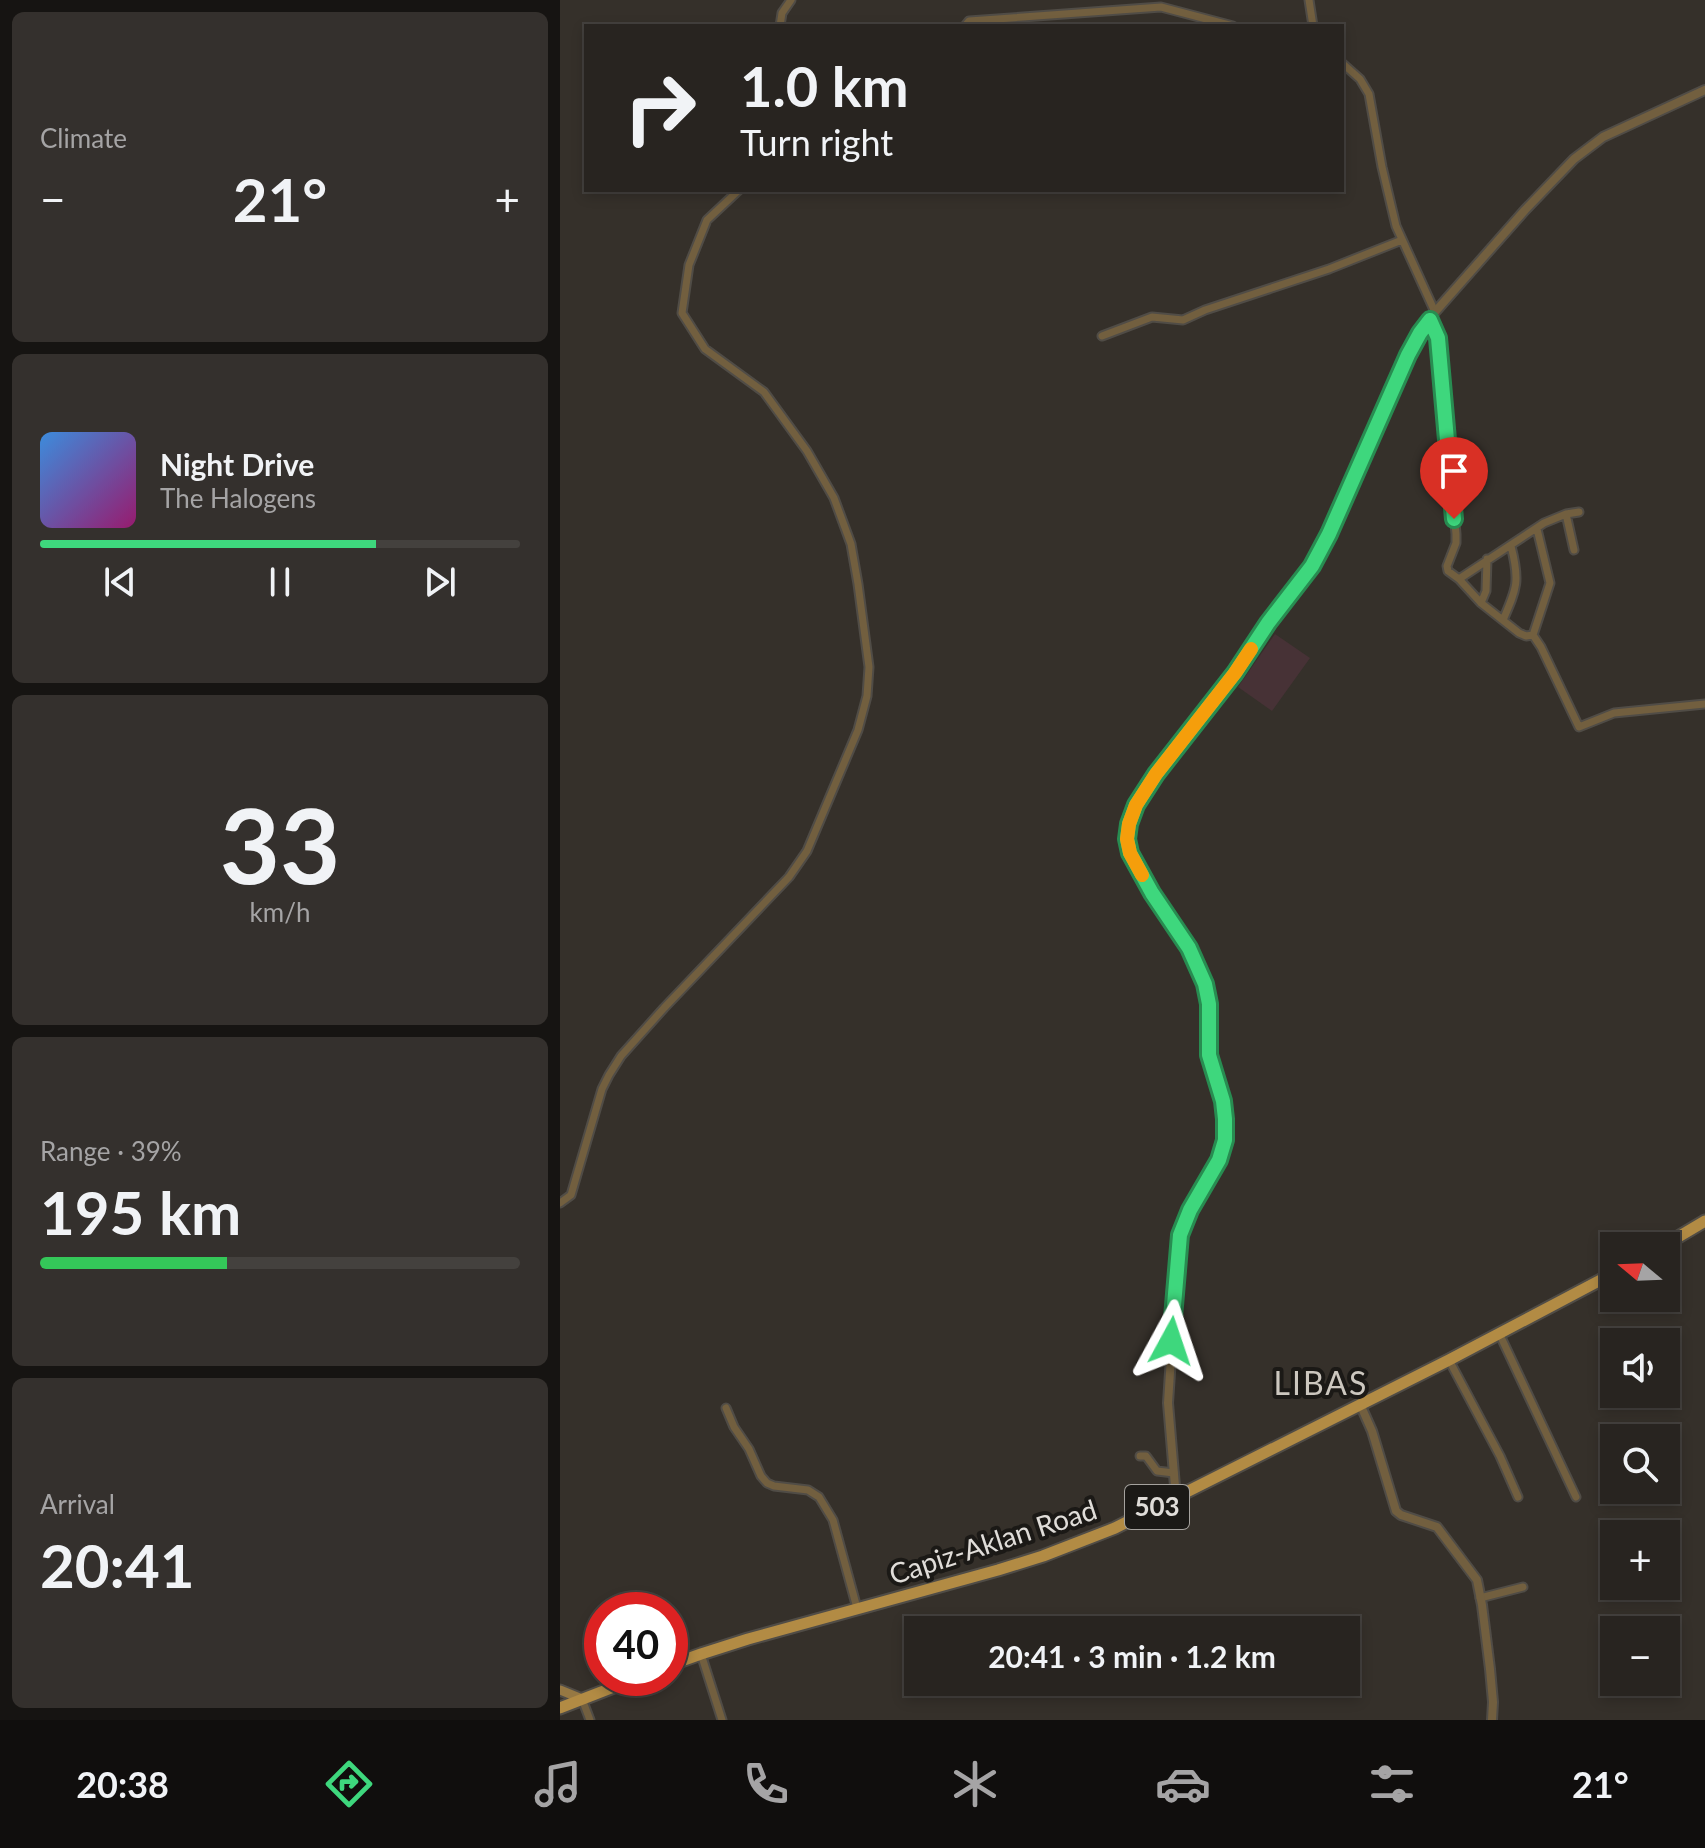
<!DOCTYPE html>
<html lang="en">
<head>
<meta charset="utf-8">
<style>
	body { margin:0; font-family:Lato,sans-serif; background:#34302d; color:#f1f3f6; height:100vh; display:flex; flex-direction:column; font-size:30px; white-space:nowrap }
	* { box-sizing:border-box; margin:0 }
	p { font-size:26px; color:#a5a4a5 }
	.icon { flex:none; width:44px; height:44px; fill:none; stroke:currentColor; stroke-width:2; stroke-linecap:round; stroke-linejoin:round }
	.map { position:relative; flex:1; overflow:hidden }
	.panel { display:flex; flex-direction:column; gap:12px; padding:12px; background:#161412; width:560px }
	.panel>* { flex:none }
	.top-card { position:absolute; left:24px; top:24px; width:760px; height:168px; border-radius:0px; box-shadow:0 4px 12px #0003,0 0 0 2px #44413e; background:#282420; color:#f1f3f6; overflow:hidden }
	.needle { width:52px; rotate:289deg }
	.tools { position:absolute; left:1040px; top:1232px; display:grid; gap:16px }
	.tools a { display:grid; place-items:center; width:80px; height:80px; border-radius:0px; background:#282420; box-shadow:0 4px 12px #0003,0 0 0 2px #44413e; font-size:40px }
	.speed { position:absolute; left:24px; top:1592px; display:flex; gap:16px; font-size:40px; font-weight:700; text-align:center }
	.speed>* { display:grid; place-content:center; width:104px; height:104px; border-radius:50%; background:#282420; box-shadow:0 4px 12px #0003,0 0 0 2px #44413e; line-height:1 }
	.speed .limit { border:12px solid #d22; background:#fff; color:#111 }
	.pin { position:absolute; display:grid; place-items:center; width:68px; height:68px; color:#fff; margin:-82px -34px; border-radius:50% 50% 50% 0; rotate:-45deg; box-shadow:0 0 8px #0007 }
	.pin .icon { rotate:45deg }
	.me { position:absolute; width:88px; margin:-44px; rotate:5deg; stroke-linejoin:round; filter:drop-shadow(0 0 6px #0008) }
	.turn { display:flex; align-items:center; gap:28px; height:168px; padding:0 24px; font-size:36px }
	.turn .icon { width:104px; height:104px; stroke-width:2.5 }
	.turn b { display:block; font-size:56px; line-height:68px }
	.big { font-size:60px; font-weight:700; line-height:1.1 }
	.panel .widget { flex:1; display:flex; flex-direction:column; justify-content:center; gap:12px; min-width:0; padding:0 28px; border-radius:12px; background:#34302d }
	.panel .dial { align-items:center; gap:0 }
	.dial b { font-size:104px; line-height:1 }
	.song { display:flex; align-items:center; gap:24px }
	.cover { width:96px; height:96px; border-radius:12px; background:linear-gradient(135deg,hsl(210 70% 55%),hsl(320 70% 35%)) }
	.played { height:8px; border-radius:4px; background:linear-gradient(90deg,#3ed77d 70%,#44413e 70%) }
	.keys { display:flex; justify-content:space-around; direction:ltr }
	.heat { display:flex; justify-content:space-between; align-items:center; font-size:44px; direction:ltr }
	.charge { height:12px; border-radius:6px; background:linear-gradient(90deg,#34c759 39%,#44413e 0) }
	.trip { position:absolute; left:344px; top:1616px; width:456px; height:80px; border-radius:0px; background:#282420; box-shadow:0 4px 12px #0003,0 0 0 2px #44413e; font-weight:700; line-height:80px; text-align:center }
	.menu { display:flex; height:128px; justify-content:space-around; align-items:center; background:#100e0d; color:#a5a4a5 }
	.menu .icon { width:56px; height:56px }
	.menu .current { color:#3ed77d }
	.menu b { font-size:36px; color:#f1f3f6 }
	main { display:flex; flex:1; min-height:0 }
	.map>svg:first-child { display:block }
	.education { fill:#473236 }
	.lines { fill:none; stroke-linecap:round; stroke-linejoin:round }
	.minor-casing { stroke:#504c46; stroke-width:11 }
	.tertiary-casing { stroke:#504c46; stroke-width:12 }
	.secondary-casing { stroke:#504c46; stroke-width:13 }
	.primary-casing { stroke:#504c46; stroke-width:15 }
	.minor { stroke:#725f3f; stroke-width:7 }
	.tertiary { stroke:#725f3f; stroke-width:8 }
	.secondary { stroke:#967843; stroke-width:9 }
	.primary { stroke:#b28b44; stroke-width:11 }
	.route-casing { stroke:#288c51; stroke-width:20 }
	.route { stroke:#3ed77d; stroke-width:14 }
	.slow { stroke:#f59e0b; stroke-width:14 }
	.labels { text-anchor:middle; stroke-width:8; stroke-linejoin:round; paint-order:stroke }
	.shield { fill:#1b1916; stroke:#a5a29e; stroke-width:2 }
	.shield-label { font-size:26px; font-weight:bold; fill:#e0ddd9 }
	.street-label { font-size:28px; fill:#e0ddd9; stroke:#1b1916 }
	.quarter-label { font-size:32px; letter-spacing:2px; fill:#ccc7bf; stroke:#1b1916 }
</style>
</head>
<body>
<main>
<section class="panel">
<div class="widget"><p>Climate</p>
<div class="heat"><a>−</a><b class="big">21°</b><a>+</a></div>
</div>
<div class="widget">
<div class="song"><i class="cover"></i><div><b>Night Drive</b><p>The Halogens</p></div></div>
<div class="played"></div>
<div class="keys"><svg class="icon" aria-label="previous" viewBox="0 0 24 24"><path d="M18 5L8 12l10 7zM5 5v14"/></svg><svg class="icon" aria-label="pause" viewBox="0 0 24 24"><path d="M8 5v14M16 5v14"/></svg><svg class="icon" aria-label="next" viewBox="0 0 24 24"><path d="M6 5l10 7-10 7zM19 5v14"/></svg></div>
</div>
<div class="widget dial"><b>33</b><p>km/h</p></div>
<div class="widget"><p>Range · 39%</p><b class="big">195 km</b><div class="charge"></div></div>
<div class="widget"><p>Arrival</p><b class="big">20:41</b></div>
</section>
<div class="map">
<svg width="1145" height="1720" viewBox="0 0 1145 1720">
	<rect width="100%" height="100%" fill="#35302a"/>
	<!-- education -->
	<path class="education" d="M715 634 750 658 712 711 678 687Z"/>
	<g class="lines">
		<defs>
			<path id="minor" d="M749 0 753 26
				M220 26 222 13 231 0
				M405 26 409 21 601 7 673 26
				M782 63 800 79 809 94 822 167 836 226 875 312
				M870 320 878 338 896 534V543L887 566 888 571 899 579 921 603 959 633 966 636 973 635 981 647 1019 727 1054 713 1145 704
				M542 336 592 317 623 320 645 310 769 269 842 240
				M1006 514 1014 550
				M899 579 984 523 1006 514 1019 512
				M921 603 926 591 927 559
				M943 620C957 588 960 581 951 546
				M973 635 990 583 977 529
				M0 1203 11 1195 42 1089 49 1075 61 1056 104 1008 229 877 247 851 298 730 307 696 309 667 298 584 291 544 274 498 247 451 204 392 145 349 122 313 129 265 147 220 179 190
				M939 1333 1016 1497
				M889 1360 940 1456 958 1497
				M166 1408 174 1427 189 1449 201 1476 207 1483 214 1486 248 1490 259 1497 273 1520 297 1608
				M580 1456H586L597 1471 614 1473
				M920 1598 963 1587
				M141 1654 162 1720
				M22 1699 30 1720"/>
			<path id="tertiary" d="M800 1404 812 1431 836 1511 841 1515 877 1527 917 1580 922 1605 930 1669 933 1702 932 1720
				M616 1498 608 1403 618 1251 620 1235 630 1210 659 1160 665 1140V1119L663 1101 649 1055V1004L645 984 629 948 592 893 568 847 569 824 576 805 596 774 675 673 708 623 752 566 769 534 822 412 848 355 860 333 875 312 965 210 1014 159 1043 137 1145 90"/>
			<path id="secondary" d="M0 1690 22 1699"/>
			<path id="primary" d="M1103 1246 1145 1221
				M110 1665 141 1654 188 1639 438 1570 483 1556 555 1528 889 1360 1054 1273
				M0 1708 77 1678"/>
		</defs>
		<!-- minor casing -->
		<use href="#minor" class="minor-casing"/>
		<!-- tertiary casing -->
		<use href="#tertiary" class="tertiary-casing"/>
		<!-- secondary casing -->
		<use href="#secondary" class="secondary-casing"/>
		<!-- primary casing -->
		<use href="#primary" class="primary-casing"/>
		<!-- minor -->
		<use href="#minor" class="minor"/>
		<!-- tertiary -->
		<use href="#tertiary" class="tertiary"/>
		<!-- secondary -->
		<use href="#secondary" class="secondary"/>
		<!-- primary -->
		<use href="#primary" class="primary"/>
	</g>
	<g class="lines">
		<defs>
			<path id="route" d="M611 1341 620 1235 630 1210 659 1160 665 1140V1119L663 1101 649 1055V1004L645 984 629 948 592 893 570 853 567 839 569 824 576 805 596 774 675 673 708 623 752 566 769 534 848 355 860 333 870 320 878 338 894 519"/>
		</defs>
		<!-- route casing -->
		<use href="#route" class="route-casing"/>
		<!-- route -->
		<use href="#route" class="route"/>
		<!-- slow -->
		<path class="slow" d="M582 875 570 853 567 839 569 824 576 805 596 774 675 673 691 649"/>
	</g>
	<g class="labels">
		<!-- shield labels -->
		<rect class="shield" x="565" y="1485" width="64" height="44" rx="6"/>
		<g class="shield-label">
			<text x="597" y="1516">503</text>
		</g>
		<!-- street labels -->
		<g class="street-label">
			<text transform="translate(433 1542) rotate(-18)" y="10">Capiz-Aklan Road</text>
		</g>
		<!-- quarter labels -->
		<g class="quarter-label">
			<text x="761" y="1395">LIBAS</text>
		</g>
	</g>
</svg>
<div class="tools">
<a><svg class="needle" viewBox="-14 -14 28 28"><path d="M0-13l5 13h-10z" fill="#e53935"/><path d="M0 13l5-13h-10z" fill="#a5a4a5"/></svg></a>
<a><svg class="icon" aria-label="sound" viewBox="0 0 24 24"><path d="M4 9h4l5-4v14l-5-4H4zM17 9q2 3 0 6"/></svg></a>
<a><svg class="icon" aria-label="search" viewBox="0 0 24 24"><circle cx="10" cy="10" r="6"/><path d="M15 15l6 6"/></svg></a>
<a>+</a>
<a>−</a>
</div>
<div class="speed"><div class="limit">40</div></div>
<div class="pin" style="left:894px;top:519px;background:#d93025"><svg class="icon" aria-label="arrive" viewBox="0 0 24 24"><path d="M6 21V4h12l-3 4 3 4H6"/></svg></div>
<svg class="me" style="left:611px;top:1341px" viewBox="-20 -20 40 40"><path d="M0-17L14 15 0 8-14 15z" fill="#3ed77d" stroke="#fff" stroke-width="4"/></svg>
<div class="trip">20:41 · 3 min · 1.2 km</div>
<div class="top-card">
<div class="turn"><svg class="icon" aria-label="right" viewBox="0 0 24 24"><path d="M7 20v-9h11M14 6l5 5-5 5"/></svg><div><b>1.0 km</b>Turn right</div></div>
</div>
</div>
</main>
<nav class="menu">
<b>20:38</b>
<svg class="icon current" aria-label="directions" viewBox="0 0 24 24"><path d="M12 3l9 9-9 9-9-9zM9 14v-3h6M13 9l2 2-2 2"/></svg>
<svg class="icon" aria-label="music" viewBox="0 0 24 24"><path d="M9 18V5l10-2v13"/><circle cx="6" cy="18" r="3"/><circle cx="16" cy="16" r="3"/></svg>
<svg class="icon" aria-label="phone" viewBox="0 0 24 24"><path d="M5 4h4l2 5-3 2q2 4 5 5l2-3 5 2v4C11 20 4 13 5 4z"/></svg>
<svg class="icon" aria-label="climate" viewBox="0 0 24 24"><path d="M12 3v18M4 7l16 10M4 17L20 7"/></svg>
<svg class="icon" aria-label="car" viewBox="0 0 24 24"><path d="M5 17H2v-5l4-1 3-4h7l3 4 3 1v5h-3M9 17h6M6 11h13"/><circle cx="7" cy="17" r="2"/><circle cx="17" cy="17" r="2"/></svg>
<svg class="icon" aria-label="filters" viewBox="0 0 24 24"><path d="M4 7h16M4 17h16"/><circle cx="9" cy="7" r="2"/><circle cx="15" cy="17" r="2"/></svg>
<b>21°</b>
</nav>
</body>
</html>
